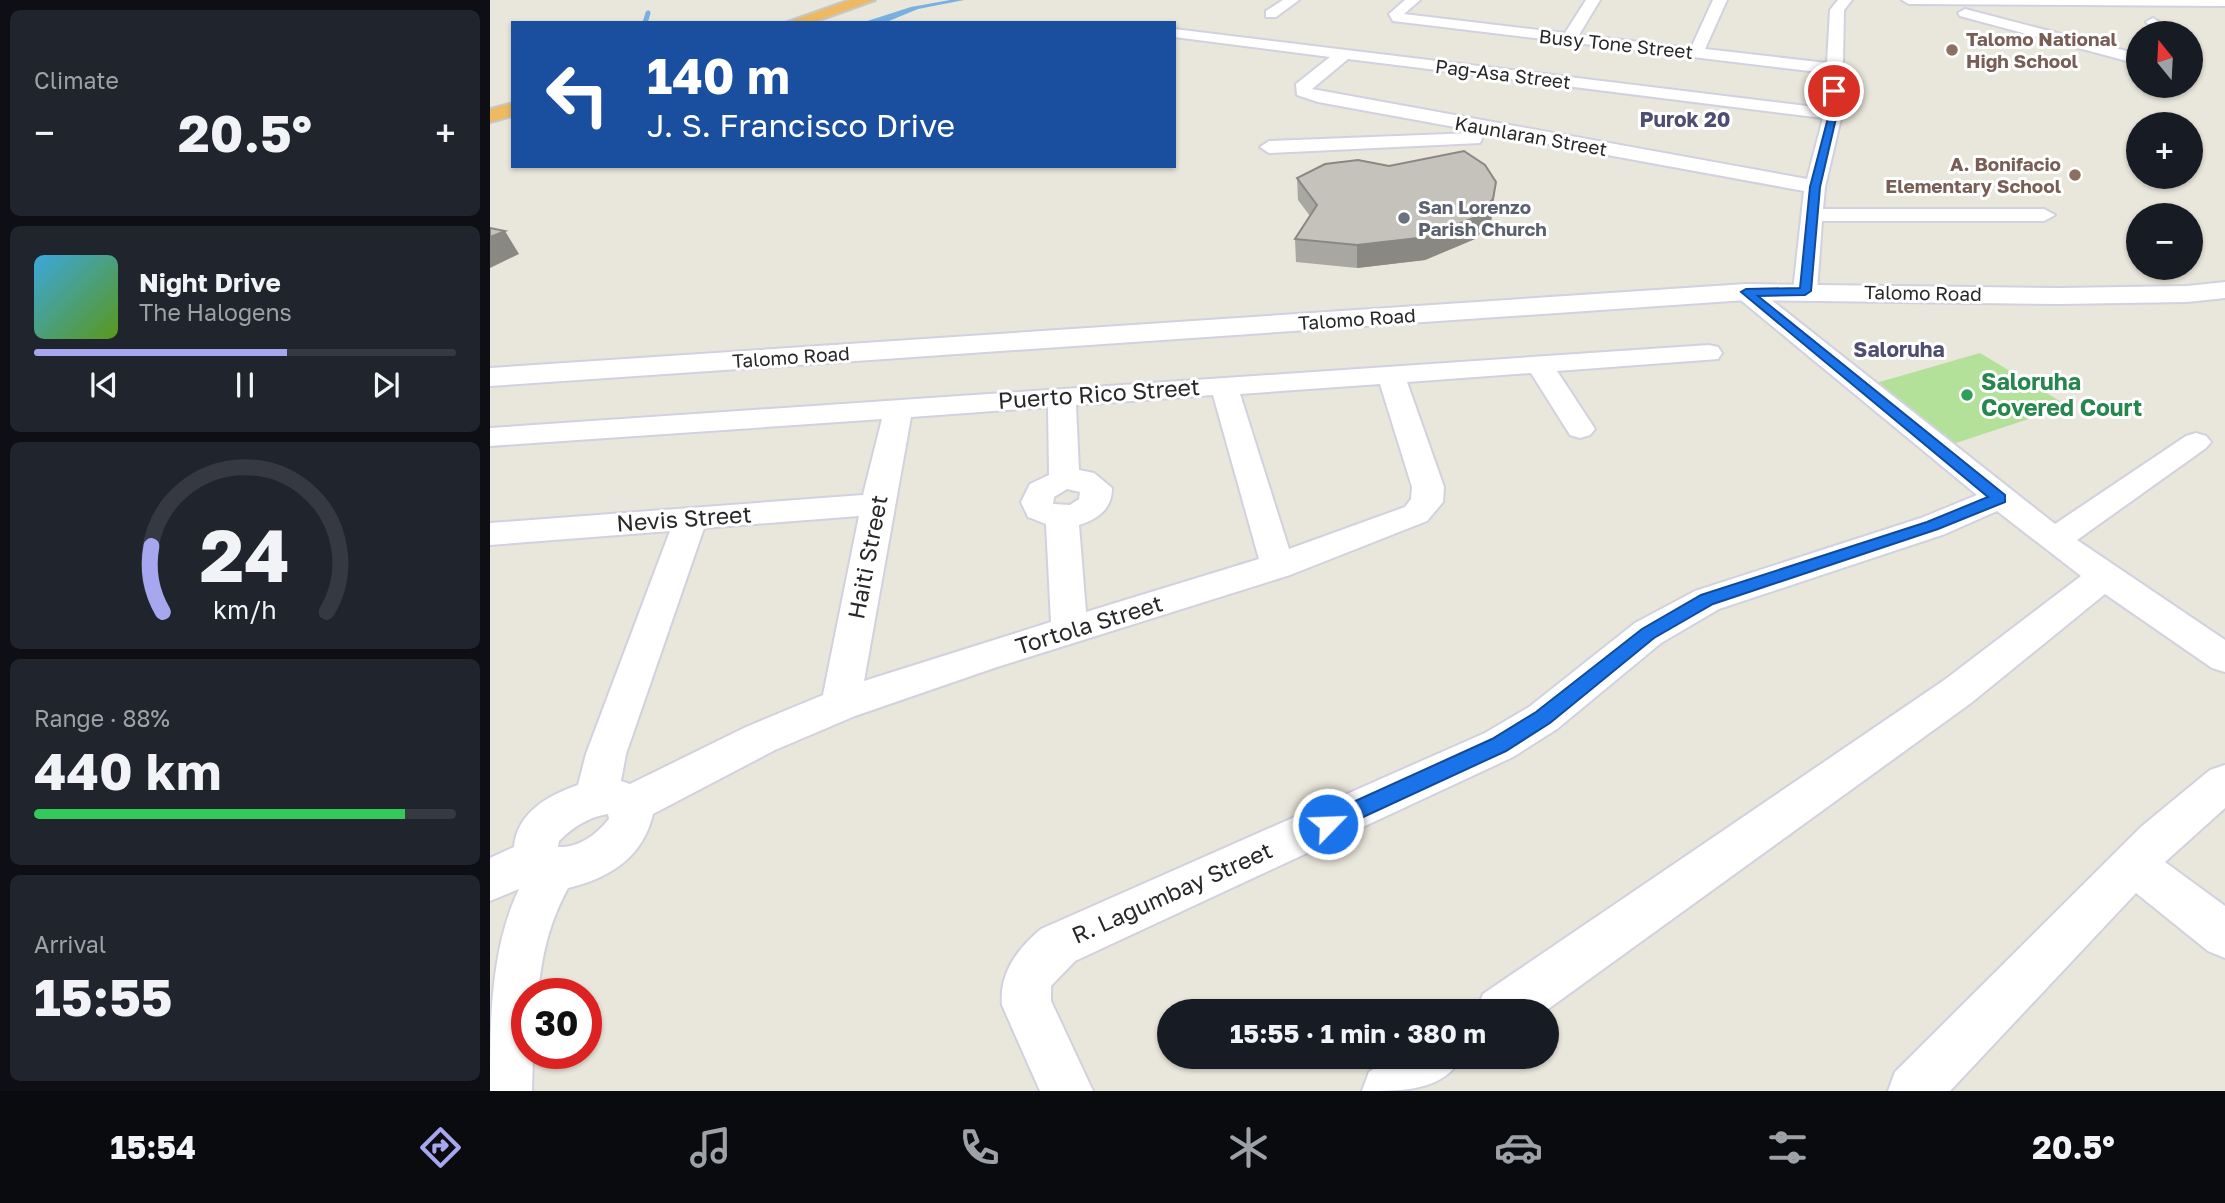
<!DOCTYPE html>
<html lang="en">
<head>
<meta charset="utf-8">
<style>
	body { margin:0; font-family:"Golos Text",sans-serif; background:#20242c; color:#f1f3f6; height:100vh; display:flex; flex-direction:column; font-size:26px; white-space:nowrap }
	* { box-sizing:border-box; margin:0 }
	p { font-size:23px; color:#9ea1a6 }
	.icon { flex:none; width:38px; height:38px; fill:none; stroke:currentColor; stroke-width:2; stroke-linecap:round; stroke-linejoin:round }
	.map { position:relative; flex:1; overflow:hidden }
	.details { display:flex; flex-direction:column; gap:10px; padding:10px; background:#0d0f14; width:490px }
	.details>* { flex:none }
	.top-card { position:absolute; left:21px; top:21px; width:665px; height:147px; border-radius:0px; box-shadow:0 2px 5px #0004; background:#1a4fa0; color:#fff; overflow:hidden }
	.needle { width:46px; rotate:342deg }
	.fabs { position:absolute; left:1636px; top:21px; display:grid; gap:14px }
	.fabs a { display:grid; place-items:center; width:77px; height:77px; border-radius:50%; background:#171b24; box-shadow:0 2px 5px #0004; font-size:35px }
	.speed { position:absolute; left:21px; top:978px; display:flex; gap:14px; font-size:35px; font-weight:700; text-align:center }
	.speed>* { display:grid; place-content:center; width:91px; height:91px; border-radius:50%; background:#171b24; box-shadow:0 2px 5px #0004; line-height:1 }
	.speed .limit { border:10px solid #d22; background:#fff; color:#111 }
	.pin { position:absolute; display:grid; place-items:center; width:60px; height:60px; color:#fff; margin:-30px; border:4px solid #fff; border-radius:50%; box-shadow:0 2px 7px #0007 }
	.me { position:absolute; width:77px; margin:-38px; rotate:66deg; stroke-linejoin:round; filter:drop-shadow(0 0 5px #0008) }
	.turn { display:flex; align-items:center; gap:24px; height:147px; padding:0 21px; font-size:32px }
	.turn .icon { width:91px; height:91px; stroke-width:2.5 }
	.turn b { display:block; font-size:49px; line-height:60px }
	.big { font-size:52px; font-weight:700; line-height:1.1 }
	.details .card { flex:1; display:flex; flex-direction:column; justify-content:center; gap:10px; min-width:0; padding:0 24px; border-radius:10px; background:#20242c }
	.details .dial { align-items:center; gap:0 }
	.dial svg { height:182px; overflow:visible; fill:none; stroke:#363941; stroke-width:7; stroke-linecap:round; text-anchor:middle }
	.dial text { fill:#f1f3f6; stroke:none }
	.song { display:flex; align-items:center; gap:21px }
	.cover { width:84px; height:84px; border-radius:10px; background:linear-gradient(135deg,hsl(200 70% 55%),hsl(90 70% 35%)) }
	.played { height:7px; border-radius:4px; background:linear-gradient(90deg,#a7a7ef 60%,#363941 60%) }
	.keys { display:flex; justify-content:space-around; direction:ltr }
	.heat { display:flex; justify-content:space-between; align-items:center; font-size:38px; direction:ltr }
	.charge { height:10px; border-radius:5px; background:linear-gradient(90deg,#34c759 88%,#363941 0) }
	.trip { position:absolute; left:667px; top:999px; width:402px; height:70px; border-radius:35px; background:#171b24; box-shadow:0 2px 5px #0004; font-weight:700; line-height:70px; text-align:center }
	.menu { display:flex; height:112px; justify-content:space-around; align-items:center; background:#090b0e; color:#9ea1a6 }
	.menu .icon { width:49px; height:49px }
	.menu .active { color:#a7a7ef }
	.menu b { font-size:32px; color:#f1f3f6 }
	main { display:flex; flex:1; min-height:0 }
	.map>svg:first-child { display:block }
	.pitch { fill:#b4e199 }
	.water { fill:#78b1e1 }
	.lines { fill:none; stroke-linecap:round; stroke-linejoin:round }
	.stream { stroke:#78b1e1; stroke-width:5 }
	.street-casing { stroke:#d1d1df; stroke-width:4 }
	.secondary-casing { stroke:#d1d1df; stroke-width:4 }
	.highway-casing { stroke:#c7c7c7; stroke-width:4 }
	.street { fill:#fff; fill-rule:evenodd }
	.secondary { fill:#fff; fill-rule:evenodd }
	.highway { fill:#edb963; fill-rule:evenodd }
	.wall { fill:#a9a7a1 }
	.shaded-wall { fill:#898883 }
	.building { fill:#c4c2bb; stroke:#898883; stroke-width:2 }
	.route { fill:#1a73e8; stroke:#114b97; stroke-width:2 }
	.education-dot { fill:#8d6e63; stroke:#fff; stroke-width:2.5 }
	.worship-dot { fill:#6b7280; stroke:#fff; stroke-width:2.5 }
	.leisure-dot { fill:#2e9e5b; stroke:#fff; stroke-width:2.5 }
	.labels { text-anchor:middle; stroke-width:6; stroke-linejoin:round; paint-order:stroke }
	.far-education-label { font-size:19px; font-weight:bold; fill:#785e54; stroke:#fff; text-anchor:start }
	.far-street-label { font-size:19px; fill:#282828; stroke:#fff }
	.far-worship-label { font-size:19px; font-weight:bold; fill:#5b616d; stroke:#fff; text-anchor:start }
	.far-neighbourhood-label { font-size:21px; font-weight:bold; fill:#4e4e73; stroke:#fff }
	.leisure-label { font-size:23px; font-weight:bold; fill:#27864d; stroke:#fff; text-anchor:start }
	.street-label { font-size:23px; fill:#282828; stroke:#fff }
</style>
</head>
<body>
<main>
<section class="details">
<div class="card"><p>Climate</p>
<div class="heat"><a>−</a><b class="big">20.5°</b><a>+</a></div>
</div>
<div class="card">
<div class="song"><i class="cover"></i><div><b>Night Drive</b><p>The Halogens</p></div></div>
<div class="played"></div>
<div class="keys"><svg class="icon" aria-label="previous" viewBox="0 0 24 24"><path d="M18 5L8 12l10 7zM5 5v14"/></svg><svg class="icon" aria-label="pause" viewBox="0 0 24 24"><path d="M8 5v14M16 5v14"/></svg><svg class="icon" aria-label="next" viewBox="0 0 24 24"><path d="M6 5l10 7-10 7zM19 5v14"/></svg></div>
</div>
<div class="card dial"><svg viewBox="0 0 100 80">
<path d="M14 69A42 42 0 1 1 86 69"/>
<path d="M14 69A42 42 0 0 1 9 40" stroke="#a7a7ef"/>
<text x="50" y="56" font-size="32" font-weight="700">24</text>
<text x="50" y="72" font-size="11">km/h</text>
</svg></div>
<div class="card"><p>Range · 88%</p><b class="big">440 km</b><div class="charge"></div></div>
<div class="card"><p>Arrival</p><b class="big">15:55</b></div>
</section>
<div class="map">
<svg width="1735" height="1091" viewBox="0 0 1735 1091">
	<rect width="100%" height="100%" fill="#e9e6db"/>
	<!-- pitch -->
	<path class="pitch" d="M1490 353 1578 406 1463 444 1379 385Z"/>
	<!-- water -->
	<path class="water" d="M460 0H474L428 9 394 23H371L421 7Z"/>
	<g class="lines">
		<!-- stream -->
		<path class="stream" d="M155 23 158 13"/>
		<defs>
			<path id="street" d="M793 0H809L786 17H776V11Z
				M915 0H930L914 14 1075 33 1096 0H1110L1089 35 1201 48 1223 0H1237L1215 49 1337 63 1340 10 1348 0H1362L1354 10 1352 114 1335 187 1333 209H1554L1565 215 1554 221H1332L1327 291 1324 296H1306L1303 291 1314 191 828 102 807 95 806 84 840 57 684 37V29L1334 108 1336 73 903 21 899 14ZM858 59 1333 118 1317 179 822 89Z
				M1412 0H1735V6L1419 4Z
				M1475 9 1648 54V64L1470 16 1468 13Z
				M1663 18 1677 27V33H1656L1662 29 1656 22Z
				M983 133 990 135 992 139 990 143 779 153 770 147 779 141Z
				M1256 285 1265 287 1565 524 1696 436 1706 433 1716 436 1721 442 1716 448 1587 540 1735 640V672L1722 668 1615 594 1481 703 1054 1012H986L993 994 1453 681 1591 576 1507 511 1455 534 1229 609 1171 643 1067 729 1023 757 585 961 561 986V1001L603 1091H550L512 1005C509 973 528 948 551 929L995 733 1039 707 1145 623 1205 591 1431 518 1487 495 1247 297 1244 292 1247 287Z
				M1219 345 1228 347 1232 353 1228 359 1067 371 1105 429 1100 435 1090 438 1080 435 1041 373 917 382 954 487 953 502 937 521 800 575 507 667 365 716 285 750 163 814C153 857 120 878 78 888 59 923 52 954 48 994H37V1054H43L42 1091H0C0 1023 0 950 29 889L0 901V858L24 847C27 812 59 795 88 785L96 754 180 531 0 545V523L373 495 392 419 0 446V428ZM890 384 922 487 921 499 915 507 799 549 750 394ZM723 395 769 559 596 612 589 525C608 519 622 509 622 488L604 473 589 470 586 405ZM558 407 559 475 540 484 531 502 538 517 556 524 561 622 374 681 421 417ZM577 489 590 492 589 499 580 505 563 504 564 497ZM369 516 333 695 256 727 140 784 131 781 136 754 214 528ZM118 814 119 819C106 835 89 848 68 847L69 841C83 827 98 817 118 814Z
				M1735 765V808L1675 862 1735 906V958L1718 951 1646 893 1460 1091H1398L1405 1072 1652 826 1720 770Z
				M901 1057H972C953 1091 914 1091 872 1091L879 1072Z"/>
			<path id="secondary" d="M1735 282V298L1697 302 1569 304 1256 300 0 386V368L1256 284 1569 288 1697 286Z"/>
			<path id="highway" d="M360 0H385L321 23H295Z
				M23 103V116L0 122V109Z"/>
		</defs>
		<!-- street casing -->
		<use href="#street" class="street-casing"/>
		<!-- secondary casing -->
		<use href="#secondary" class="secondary-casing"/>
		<!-- highway casing -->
		<use href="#highway" class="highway-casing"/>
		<!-- street -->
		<use href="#street" class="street"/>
		<!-- secondary -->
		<use href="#secondary" class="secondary"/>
		<!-- highway -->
		<use href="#highway" class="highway"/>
	</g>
	<!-- wall -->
	<path class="wall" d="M807 178 1004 204 1001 222 985 239 935 260 867 268 806 262 805 239 820 216 808 200Z"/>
	<!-- shaded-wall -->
	<path class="shaded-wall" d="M1006 182 1001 222 985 239 935 260 867 268V245Z
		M15 231 29 254 0 268V237Z"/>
	<!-- building -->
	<path class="building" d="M974 151 995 165 1006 182 1003 199 986 217 937 237 867 245 805 239 827 205 807 178 835 164 868 160 899 166Z
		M0 228 15 231 0 237Z"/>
	<!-- route -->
	<path class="route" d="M1344 89 1348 91 1347 114 1330 187 1321 291 1315 295 1268 296 1515 495V502L1448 529 1223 604 1164 638 1060 723 1016 751 845 830 838 833 830 830 827 824 830 817 1002 739 1046 712 1152 629 1211 595 1437 522 1498 497 1251 292 1256 289 1310 288 1320 187 1339 114 1340 91Z"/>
	<!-- markers -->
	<g class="education-dot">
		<circle cx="1462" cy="50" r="7"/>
		<circle cx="1585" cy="175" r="7"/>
	</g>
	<circle class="worship-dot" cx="914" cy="218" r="7"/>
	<circle class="leisure-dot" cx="1477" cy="395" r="7"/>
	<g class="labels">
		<!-- far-education labels -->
		<g class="far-education-label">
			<text x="1476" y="46">Talomo National<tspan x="1476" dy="22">High School</tspan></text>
			<text x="1571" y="171" text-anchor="end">A. Bonifacio<tspan x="1571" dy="22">Elementary School</tspan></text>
		</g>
		<!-- far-street labels -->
		<g class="far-street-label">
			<text transform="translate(1126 44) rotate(6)" y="7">Busy Tone Street</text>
			<text transform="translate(1013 74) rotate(7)" y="7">Pag-Asa Street</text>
			<text transform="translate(1041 136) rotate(10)" y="7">Kaunlaran Street</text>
			<text transform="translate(1433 293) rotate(1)" y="7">Talomo Road</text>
			<text transform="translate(867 319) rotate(-4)" y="7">Talomo Road</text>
			<text transform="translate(301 357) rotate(-4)" y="7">Talomo Road</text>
		</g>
		<!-- far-worship labels -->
		<g class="far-worship-label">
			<text x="928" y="214">San Lorenzo<tspan x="928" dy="22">Parish Church</tspan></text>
		</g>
		<!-- far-neighbourhood labels -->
		<g class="far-neighbourhood-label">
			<text x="1195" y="127">Purok 20</text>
			<text x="1409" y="357">Saloruha</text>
		</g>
		<!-- leisure labels -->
		<g class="leisure-label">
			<text x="1491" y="390">Saloruha<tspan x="1491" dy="26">Covered Court</tspan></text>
		</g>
		<!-- street labels -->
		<g class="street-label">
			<text transform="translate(609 394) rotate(-4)" y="8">Puerto Rico Street</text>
			<text transform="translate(194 519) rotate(-4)" y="8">Nevis Street</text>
			<text transform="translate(378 557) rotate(-79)" y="8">Haiti Street</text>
			<text transform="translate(599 625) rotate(-17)" y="8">Tortola Street</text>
			<text transform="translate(682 893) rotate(-24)" y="8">R. Lagumbay Street</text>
		</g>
	</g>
</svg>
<div class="fabs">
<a><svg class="needle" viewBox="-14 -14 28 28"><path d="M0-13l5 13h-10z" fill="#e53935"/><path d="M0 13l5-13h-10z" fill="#9ea1a6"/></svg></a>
<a>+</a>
<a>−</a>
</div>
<div class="speed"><div class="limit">30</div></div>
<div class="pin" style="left:1344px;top:91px;background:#d93025"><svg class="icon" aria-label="arrive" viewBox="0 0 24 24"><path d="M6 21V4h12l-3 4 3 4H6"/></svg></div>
<svg class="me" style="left:838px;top:824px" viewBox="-20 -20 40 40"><circle r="17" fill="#1a73e8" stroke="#fff" stroke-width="3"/><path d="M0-11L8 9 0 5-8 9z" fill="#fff"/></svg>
<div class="trip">15:55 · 1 min · 380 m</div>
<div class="top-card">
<div class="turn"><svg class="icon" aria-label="left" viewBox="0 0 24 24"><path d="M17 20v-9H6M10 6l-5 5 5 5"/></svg><div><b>140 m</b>J. S. Francisco Drive</div></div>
</div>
</div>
</main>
<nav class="menu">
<b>15:54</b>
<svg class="icon active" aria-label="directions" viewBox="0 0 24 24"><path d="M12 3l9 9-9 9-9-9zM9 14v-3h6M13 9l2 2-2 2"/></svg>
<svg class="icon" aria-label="music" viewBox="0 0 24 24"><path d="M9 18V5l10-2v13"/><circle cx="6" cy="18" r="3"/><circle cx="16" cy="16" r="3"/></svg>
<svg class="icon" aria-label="phone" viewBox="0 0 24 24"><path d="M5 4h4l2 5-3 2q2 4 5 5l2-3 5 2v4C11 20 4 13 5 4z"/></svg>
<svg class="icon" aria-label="climate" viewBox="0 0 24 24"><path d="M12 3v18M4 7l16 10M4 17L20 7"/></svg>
<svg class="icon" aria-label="car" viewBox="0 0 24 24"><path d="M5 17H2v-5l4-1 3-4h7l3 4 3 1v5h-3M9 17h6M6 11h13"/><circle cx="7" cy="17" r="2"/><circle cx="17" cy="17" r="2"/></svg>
<svg class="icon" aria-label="filters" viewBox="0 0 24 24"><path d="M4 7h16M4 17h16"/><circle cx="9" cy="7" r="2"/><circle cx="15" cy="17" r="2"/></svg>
<b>20.5°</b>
</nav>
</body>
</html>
